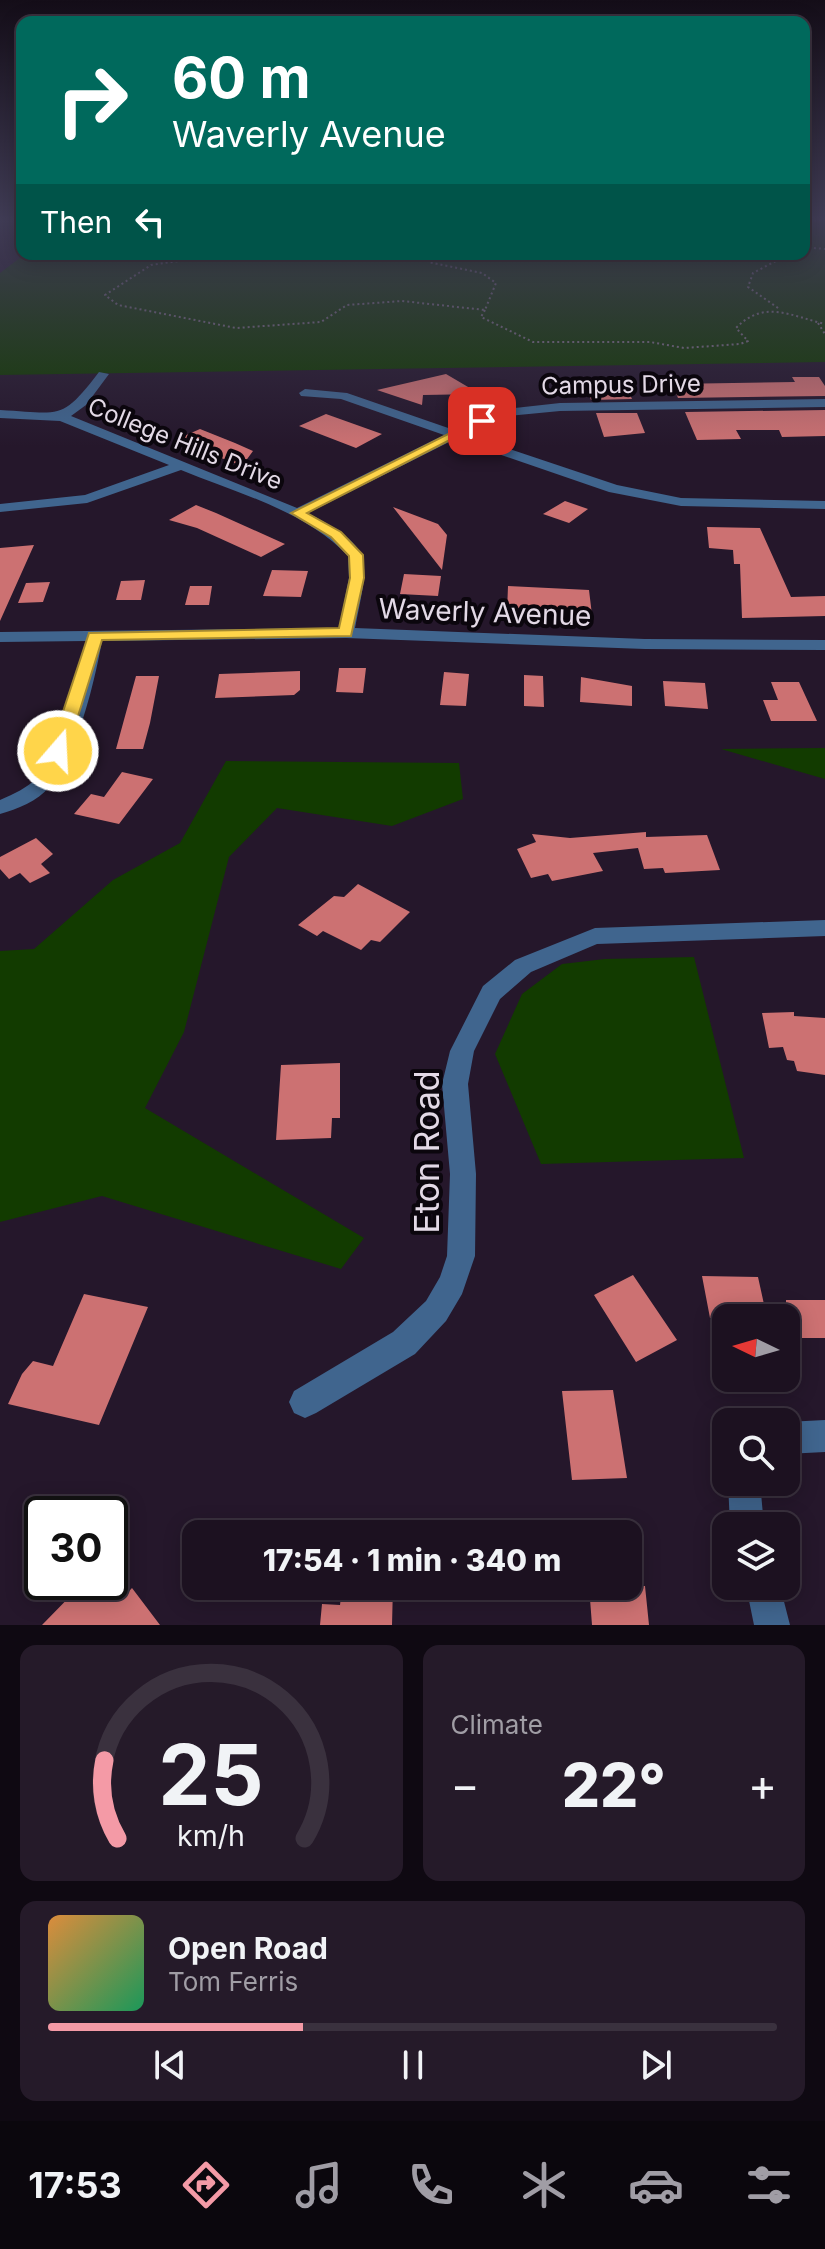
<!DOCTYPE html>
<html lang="en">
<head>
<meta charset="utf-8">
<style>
	body { margin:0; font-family:Inter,sans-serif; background:#251a29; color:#f1f3f6; height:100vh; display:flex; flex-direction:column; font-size:30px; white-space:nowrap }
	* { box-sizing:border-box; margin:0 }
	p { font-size:26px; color:#a09da5 }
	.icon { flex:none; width:44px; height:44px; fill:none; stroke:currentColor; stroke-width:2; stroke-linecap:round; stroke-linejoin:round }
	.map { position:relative; height:1625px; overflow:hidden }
	.side { display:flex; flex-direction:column; gap:20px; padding:20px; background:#0f0912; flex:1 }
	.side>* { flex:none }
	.top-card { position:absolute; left:16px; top:16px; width:794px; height:244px; border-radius:16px; box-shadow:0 4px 20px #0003,0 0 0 2px #3a313e; background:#00695c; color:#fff; overflow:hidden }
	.needle { width:52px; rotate:275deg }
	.fabs { position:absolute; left:712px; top:1304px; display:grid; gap:16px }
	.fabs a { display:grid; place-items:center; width:88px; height:88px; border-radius:16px; background:#1c1120; box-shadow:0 4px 20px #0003,0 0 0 2px #3a313e; font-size:40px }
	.speed { position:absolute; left:24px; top:1496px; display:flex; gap:16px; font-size:40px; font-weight:700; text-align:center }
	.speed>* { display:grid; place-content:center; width:104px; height:104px; border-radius:50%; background:#1c1120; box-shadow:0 4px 20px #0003,0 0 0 2px #3a313e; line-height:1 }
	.speed .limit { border:4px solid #111; border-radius:12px; background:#fff; color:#111 }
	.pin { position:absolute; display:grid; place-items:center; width:68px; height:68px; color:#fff; margin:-34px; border-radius:16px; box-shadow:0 4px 12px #0006 }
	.me { position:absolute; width:88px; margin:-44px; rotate:19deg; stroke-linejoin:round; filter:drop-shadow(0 0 6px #0008) }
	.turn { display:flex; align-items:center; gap:28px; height:168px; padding:0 24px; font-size:36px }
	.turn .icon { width:104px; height:104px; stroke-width:2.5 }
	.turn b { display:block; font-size:56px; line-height:68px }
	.then { display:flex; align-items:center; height:76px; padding:0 24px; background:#0003; gap:16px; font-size:30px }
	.big { font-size:60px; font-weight:800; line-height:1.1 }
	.side .widget { flex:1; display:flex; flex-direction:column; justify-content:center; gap:12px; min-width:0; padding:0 28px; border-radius:16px; background:#251a29 }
	.side .dial { align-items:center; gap:0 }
	.dial svg { height:208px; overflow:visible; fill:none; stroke:#3a313e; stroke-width:7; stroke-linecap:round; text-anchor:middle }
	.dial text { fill:#f1f3f6; stroke:none }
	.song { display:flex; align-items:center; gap:24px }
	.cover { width:96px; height:96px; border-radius:12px; background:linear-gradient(135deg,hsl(30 70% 55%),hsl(150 70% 35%)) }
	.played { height:8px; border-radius:4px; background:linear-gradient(90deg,#f49aa6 35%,#3a313e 35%) }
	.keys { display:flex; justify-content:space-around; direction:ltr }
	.heat { display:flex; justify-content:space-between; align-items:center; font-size:44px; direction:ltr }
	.side .tiles { flex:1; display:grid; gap:20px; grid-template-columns:1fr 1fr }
	.widget:last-child { grid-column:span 2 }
	.trip { position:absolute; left:182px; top:1520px; width:460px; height:80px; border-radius:16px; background:#1c1120; box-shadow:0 4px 20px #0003,0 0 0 2px #3a313e; font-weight:800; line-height:80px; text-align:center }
	.dock { display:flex; height:128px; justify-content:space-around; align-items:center; background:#0b070d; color:#a09da5 }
	.dock .icon { width:56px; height:56px }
	.dock .on { color:#f49aa6 }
	.dock b { font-size:36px; color:#f1f3f6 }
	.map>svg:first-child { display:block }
	.green { fill:#123b00 }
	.building { fill:#cc7172 }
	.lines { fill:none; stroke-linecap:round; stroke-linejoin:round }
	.path { stroke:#7f7384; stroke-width:2; stroke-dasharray:2 3; stroke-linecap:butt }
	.minor { fill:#40658e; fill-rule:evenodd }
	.route { fill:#ffd54a; stroke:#a68a30; stroke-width:2 }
	.labels { text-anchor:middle; stroke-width:8; stroke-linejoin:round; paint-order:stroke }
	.far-street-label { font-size:24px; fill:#e3d9e6; stroke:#0b060d }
	.street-label { font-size:28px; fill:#e3d9e6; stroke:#0b060d }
	.near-street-label { font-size:34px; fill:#e3d9e6; stroke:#0b060d }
</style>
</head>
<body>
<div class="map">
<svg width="825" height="1625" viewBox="0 0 825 1625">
	<rect width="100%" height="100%" fill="#25172b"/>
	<!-- green -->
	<path class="green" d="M804 219H825V362L0 375V273L25 254H804Z
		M825 748V779L721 749Z
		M226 761 459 763 463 799 392 826 277 808 229 857 184 1032 145 1108 364 1238 341 1269 102 1196 0 1222V951L34 949 113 880 180 843Z
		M694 957 744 1158 541 1164 495 1054 522 994 562 964 605 959Z"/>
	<!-- building -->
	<path class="building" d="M446 374 480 394 423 395 422 405 377 390Z
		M792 377H819L825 386V396L678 398 672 384 795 382Z
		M611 378H623L632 399 591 400 588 391Z
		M825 410V436L782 437 779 430H736L741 439 697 440 685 412Z
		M596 413H637L645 433 604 437Z
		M326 414 382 434 356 448 299 426Z
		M200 429 235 443 253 451 242 466 175 440Z
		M565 501 588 509 569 523 543 514Z
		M196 505 216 513 285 544 261 557 197 528 169 520Z
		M393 507 438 524 447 535 442 570Z
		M707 527 760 528 791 597 825 596V616L742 618 740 564H734L733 550 709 548Z
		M34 545 0 621V548Z
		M272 570 308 571 301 597 263 596Z
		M404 574 441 576 438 596 400 594Z
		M145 580 141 600H116L121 581Z
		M50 582 43 602 18 603 26 583Z
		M190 586H212L209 605H185Z
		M508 586 589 590 592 615 507 612Z
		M339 668H366L363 693 336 692Z
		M300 671V690L294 695 215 698 219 674Z
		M444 672 469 674 466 706 440 705Z
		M524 675 543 676 544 707 524 706Z
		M136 676H159L150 723 143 749H116Z
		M581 677 632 686V706L580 702Z
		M663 681 705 683 708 709 665 706Z
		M771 682H799L817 721H771L763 700H778Z
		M122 772 153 779 119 824 74 814 91 794 104 797Z
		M646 832V837L707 835 720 870 665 873 663 868 644 869 638 848 593 853 603 871 552 881 548 874 531 878 517 849 536 842 532 834 570 838Z
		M36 838 53 854 41 864 50 873 30 883 20 873 9 879 0 869V857Z
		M358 884 410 912 380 942 371 940 361 950 323 931 317 936 298 925 334 896 344 897Z
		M794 1012V1016L825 1018V1075L797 1071 794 1061 787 1060 783 1047 769 1048 762 1013Z
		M340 1063V1118H332L331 1138 276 1140 281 1065Z
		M633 1275 677 1340 636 1362 594 1295Z
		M702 1276 758 1277 767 1318H710Z
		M84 1294 148 1307 99 1425 8 1404 22 1374 33 1361 53 1366Z
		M786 1300H825V1338H786Z
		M613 1390 627 1478 572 1480 562 1391Z
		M84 1582H109L122 1599 132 1588 160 1625H42Z
		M393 1586 392 1625H320L322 1604 340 1605 342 1589Z
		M589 1586H645L649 1625H592Z"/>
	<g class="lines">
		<!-- path -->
		<path class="path" d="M804 221 825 220
			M804 247 825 249
			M227 254 151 265 105 295 118 305 236 328 321 322 347 305 402 301 485 310 496 283 482 273 428 262 424 254
			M778 308 748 287 753 273 789 254
			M485 310 481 317 533 342H650L684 348 740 344 748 341 736 328C764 299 791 316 825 324
			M818 323 825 334"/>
		<!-- minor -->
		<path class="minor" d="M99 372 109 374 86 405 71 416 297 508 444 435 341 399 301 396 299 393 305 389 347 393 454 430 506 409 560 403 825 399V407L560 411 508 416 465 434 617 485 681 498 825 501V509L681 506 609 492 455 439 308 513C376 550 369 557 355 628L645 639 825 640V650L645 649 346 638 102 641C94 684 78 753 49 787 38 801 17 809 0 814V800C13 794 28 788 37 777 61 745 77 680 86 641L0 642V632L339 628 349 578 348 556C306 511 237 493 181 470L87 503 0 512V504L85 495 169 465 60 421 0 418V410C60 413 61 422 99 372Z
			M825 920V936L597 944 531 972 500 999 474 1051 468 1084 476 1174 475 1256 462 1294 446 1321 415 1354 316 1413 305 1418 294 1413 289 1402 294 1391 393 1332 426 1301 440 1277 447 1256 450 1174 442 1084 450 1051 483 986 515 960 595 928Z
			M825 1420V1452L786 1454V1422Z
			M728 1482H760L764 1526H730Z
			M746 1586H780L790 1625H754Z"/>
	</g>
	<!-- sky -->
	<linearGradient id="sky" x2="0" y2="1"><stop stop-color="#140d18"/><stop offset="0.49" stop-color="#403c55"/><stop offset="1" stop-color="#403c55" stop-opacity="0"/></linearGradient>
	<rect width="825" height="447" fill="url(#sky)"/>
	<!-- route -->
	<path class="route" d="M478 419 487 421 307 513 341 532 363 555 364 578 351 636 102 640 67 751 64 755H52L50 751 89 633 339 628 350 578 349 556 331 537 291 513Z"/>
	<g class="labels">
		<!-- far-street labels -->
		<g class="far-street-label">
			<text transform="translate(621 385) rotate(-1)" y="8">Campus Drive</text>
			<text transform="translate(185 444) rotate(22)" y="8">College Hills Drive</text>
		</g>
		<!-- street labels -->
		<g class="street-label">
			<text transform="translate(485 612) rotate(2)" y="10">Waverly Avenue</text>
		</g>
		<!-- near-street labels -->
		<g class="near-street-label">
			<text transform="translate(427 1152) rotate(-90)" y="12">Eton Road</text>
		</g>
	</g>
</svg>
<div class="fabs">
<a><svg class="needle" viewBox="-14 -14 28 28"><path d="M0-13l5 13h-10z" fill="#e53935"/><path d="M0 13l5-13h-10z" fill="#a09da5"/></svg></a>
<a><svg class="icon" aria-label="search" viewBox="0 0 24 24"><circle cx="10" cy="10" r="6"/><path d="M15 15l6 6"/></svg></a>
<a><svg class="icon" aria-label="layers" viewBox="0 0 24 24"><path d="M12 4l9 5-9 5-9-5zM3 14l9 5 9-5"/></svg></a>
</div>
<div class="speed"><div class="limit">30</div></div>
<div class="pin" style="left:482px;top:421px;background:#d93025"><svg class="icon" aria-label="arrive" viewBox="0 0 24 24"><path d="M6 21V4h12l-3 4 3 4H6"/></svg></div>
<svg class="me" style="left:58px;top:751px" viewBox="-20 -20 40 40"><circle r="17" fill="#ffd54a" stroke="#fff" stroke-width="3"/><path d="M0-11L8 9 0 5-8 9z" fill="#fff"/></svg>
<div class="trip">17:54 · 1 min · 340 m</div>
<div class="top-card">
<div class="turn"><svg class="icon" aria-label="right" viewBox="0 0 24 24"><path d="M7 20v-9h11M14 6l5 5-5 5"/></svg><div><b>60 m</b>Waverly Avenue</div></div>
<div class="then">Then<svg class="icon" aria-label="left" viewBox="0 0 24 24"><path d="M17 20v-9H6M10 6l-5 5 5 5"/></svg></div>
</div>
</div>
<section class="side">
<div class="tiles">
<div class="widget dial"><svg viewBox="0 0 100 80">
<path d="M14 69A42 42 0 1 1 86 69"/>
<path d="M14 69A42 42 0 0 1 9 39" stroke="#f49aa6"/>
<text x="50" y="56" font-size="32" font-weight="700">25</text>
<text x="50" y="72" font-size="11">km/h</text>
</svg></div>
<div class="widget"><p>Climate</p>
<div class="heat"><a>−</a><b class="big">22°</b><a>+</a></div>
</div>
<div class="widget">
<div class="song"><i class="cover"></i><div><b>Open Road</b><p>Tom Ferris</p></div></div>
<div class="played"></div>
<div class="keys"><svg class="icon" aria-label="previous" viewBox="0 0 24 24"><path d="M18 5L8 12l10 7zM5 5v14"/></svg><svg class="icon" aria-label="pause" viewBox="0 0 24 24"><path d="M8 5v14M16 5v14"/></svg><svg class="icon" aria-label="next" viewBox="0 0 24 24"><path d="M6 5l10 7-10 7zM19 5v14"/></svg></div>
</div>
</div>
</section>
<nav class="dock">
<b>17:53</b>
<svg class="icon on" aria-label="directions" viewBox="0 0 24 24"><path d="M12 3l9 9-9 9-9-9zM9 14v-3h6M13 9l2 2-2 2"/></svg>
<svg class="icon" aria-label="music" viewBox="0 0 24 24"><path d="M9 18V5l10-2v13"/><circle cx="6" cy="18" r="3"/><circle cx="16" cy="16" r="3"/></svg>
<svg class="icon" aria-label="phone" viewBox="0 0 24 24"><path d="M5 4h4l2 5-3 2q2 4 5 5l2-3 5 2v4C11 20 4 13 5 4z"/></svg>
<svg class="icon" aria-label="climate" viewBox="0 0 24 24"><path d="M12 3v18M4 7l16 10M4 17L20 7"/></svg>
<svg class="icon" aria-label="car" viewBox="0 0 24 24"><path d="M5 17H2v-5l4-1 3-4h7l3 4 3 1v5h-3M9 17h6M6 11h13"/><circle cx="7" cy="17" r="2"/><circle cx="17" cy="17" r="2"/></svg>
<svg class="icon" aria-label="filters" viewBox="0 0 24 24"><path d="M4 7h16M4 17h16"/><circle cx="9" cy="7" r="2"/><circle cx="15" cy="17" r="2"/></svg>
</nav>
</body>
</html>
